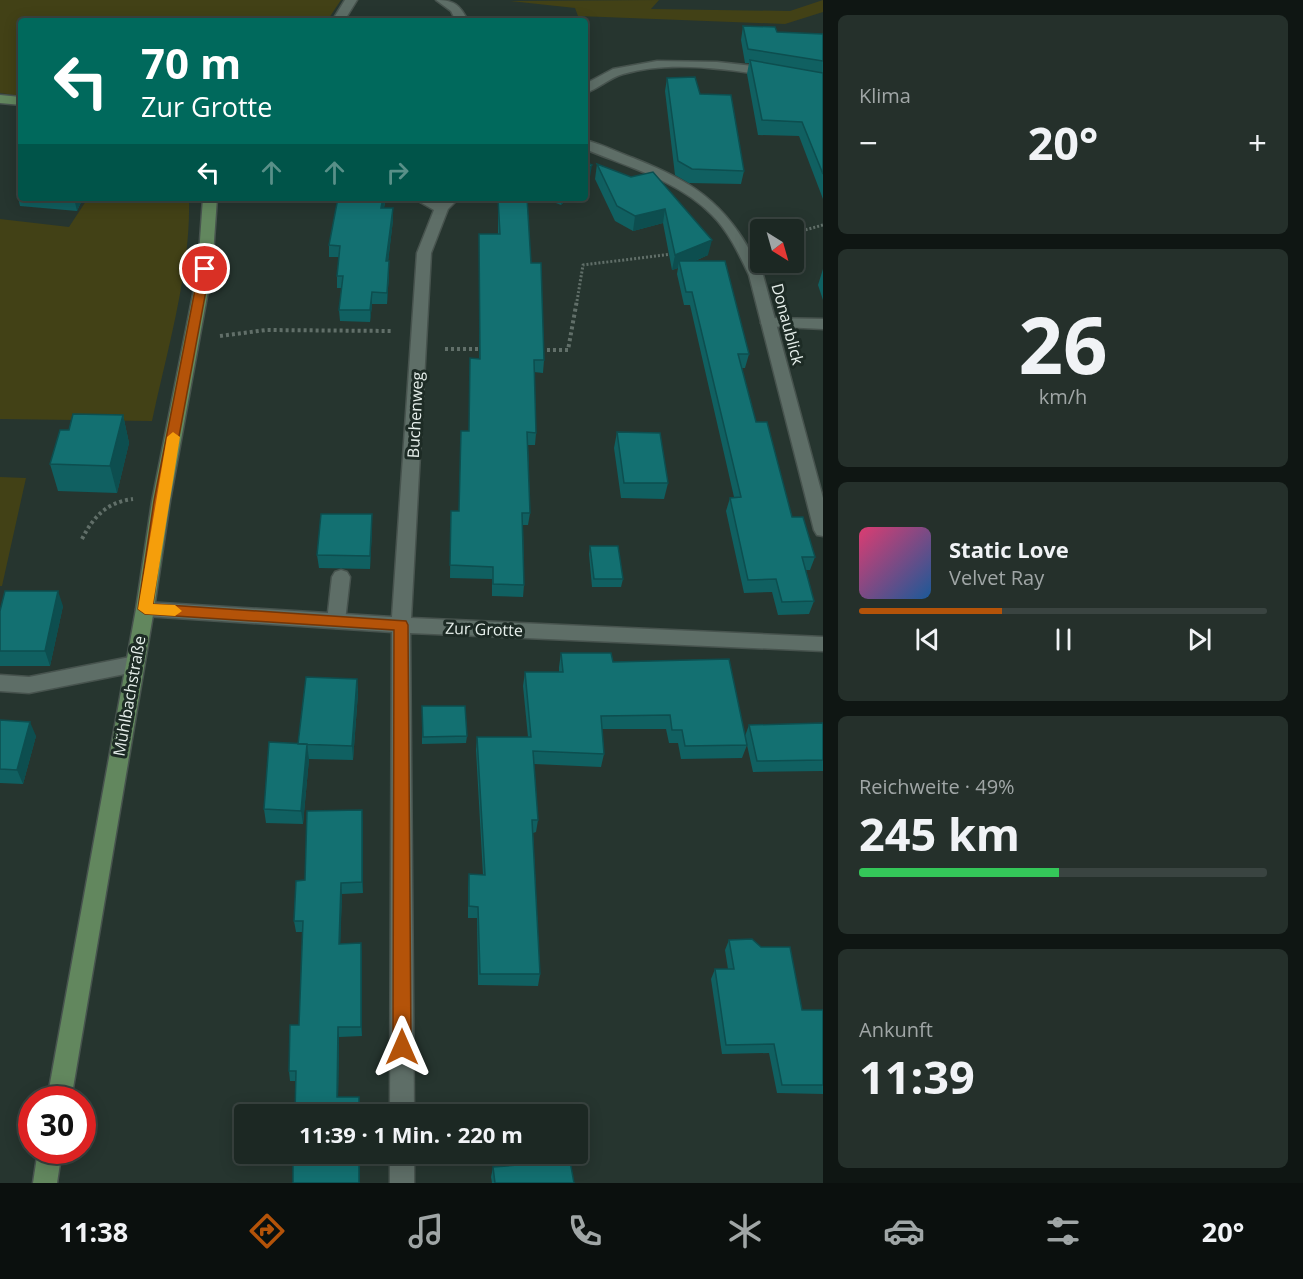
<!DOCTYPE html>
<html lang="de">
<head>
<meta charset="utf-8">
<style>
	body { margin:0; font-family:"Open Sans",sans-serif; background:#25302b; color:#f1f3f6; height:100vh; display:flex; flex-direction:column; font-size:22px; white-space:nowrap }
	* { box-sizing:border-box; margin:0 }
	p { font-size:20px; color:#a0a6a6 }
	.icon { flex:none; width:33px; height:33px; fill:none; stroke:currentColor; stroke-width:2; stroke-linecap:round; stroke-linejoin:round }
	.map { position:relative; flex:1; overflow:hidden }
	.panel { display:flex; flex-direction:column; gap:15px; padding:15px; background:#0f1613; width:480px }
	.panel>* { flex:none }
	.top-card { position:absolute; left:18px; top:18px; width:570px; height:183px; border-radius:6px; box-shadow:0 3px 15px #0003,0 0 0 2px #3a4441; background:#00695c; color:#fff; overflow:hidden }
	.needle { width:39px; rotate:143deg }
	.buttons { position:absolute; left:750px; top:219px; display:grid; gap:12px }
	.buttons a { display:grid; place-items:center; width:54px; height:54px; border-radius:6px; background:#1c2823; box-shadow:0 3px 15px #0003,0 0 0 2px #3a4441; font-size:30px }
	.speed { position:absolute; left:18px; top:1086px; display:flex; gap:12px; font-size:30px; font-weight:700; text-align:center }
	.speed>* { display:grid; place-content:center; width:78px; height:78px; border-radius:50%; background:#1c2823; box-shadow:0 3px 15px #0003,0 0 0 2px #3a4441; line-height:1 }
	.speed .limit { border:9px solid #d22; background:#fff; color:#111 }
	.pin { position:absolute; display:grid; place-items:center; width:51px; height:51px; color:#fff; margin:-26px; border:3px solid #fff; border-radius:50%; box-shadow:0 2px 6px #0007 }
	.me { position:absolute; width:66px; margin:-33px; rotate:0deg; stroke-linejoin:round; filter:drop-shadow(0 0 4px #0008) }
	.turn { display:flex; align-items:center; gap:21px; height:126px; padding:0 24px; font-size:27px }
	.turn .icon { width:78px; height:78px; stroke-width:2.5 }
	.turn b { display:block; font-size:42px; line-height:51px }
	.lanes { display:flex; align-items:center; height:57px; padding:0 24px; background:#0003; justify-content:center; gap:30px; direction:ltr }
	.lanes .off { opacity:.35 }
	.big { font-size:45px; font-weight:700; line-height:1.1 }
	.panel .card { flex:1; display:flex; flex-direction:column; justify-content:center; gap:9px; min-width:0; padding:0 21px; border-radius:9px; background:#25302b }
	.panel .dial { align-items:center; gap:0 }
	.dial b { font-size:78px; line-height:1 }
	.song { display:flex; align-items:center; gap:18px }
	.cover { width:72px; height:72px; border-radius:9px; background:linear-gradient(135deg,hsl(340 70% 55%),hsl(210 70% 35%)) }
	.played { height:6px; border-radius:3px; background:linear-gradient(90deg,#b45309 35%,#3a4441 35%) }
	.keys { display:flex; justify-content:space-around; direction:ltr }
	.heat { display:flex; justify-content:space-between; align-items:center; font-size:33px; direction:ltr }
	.charge { height:9px; border-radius:4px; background:linear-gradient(90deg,#34c759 49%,#3a4441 0) }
	.trip { position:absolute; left:234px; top:1104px; width:354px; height:60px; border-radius:6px; background:#1c2823; box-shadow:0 3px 15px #0003,0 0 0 2px #3a4441; font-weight:700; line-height:60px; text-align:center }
	.tabs { display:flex; height:96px; justify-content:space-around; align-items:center; background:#0b100e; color:#a0a6a6 }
	.tabs .icon { width:42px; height:42px }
	.tabs .on { color:#b45309 }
	.tabs b { font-size:27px; color:#f1f3f6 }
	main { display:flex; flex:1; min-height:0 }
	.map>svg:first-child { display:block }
	.green { fill:#424116 }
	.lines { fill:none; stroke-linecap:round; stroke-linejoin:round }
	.lane-casing { stroke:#47534e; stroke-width:3 }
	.street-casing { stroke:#47534e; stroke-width:3 }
	.secondary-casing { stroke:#47534e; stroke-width:3 }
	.path-far1 { stroke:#616f69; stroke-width:3; stroke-dasharray:2 2; stroke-linecap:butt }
	.path { stroke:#616f69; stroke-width:4; stroke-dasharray:3 3; stroke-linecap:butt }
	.lane { fill:#5e6e67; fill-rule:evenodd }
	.street { fill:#5e6e67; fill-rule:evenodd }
	.secondary { fill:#62875e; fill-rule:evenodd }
	.wall { fill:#106061 }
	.shaded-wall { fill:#0d4e4f }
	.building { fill:#137071; stroke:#0d4e4f; stroke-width:1.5 }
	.route { fill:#b45309; stroke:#753606; stroke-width:1.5 }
	.slow { fill:#f59e0b }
	.labels { text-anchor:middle; stroke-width:6; stroke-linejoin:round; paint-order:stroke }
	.street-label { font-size:16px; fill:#e6efeb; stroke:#1d2b25 }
</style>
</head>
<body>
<main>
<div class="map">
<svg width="823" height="1183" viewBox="0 0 823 1183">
	<rect width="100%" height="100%" fill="#26352f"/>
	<!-- green -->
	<path class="green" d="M0 0H341L327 21H21V96L0 93Z
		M659 0 651 9 790 11 823 0V12L785 24 578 16 575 8 510 1Z
		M88 198H189C191 271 167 350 152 421L0 419V219L69 227Z
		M0 477 26 478 2 586H0Z"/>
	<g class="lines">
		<defs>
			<path id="lane" d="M769 318 823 319V329L764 326 761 323 764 320Z
				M341 570 347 572 350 577 345 621 342 626 336 628 330 626 327 621 332 577 335 572Z
				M135 656 142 659 144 664 142 669 135 672 29 693 0 691V675L29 677Z"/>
			<path id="street" d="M345 0H357L344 21H332Z
				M436 0C454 0 460 5 468 21H456L451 11Z
				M657 61 717 62 772 68 778 72 772 76C725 69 669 60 623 74 609 78 598 89 585 93V84L613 69Z
				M585 140C601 144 617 152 633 158 703 186 729 207 763 275L823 498V536L817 535 814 530 749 275C739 254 729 232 712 215 679 181 628 167 585 149Z
				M413 198H431L440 202 444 198H459L448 209 431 253 411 618 823 637V651L410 633 414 1114H390L392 632 145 616 139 614 136 609 139 604 145 602 392 617 417 253 434 210Z
				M390 1154H414V1183H390Z"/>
			<path id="secondary" d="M0 95 21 97V105L0 103Z
				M203 198H217L212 269 170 501 154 609 71 1100H47L136 609 152 501 198 269Z
				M38 1150H62L57 1183H33Z"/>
		</defs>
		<!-- lane casing -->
		<use href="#lane" class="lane-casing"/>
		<!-- street casing -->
		<use href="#street" class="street-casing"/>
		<!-- secondary casing -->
		<use href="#secondary" class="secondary-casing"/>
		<!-- path-far1 -->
		<path class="path-far1" d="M794 233 823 225
			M577 301 583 265 672 254"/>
		<!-- path -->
		<path class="path" d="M220 336 266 330 392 331
			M445 349H483
			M541 350H568L577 300
			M82 539C93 517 107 502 133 499"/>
		<!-- lane -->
		<use href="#lane" class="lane"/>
		<!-- street -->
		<use href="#street" class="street"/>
		<!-- secondary -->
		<use href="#secondary" class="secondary"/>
	</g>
	<!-- wall -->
	<path class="wall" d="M743 26 777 32 823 34V199L799 136 758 135 747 74 749 63H745L741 40Z
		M667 78 700 94 744 171 741 184 689 183 675 175 665 91Z
		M597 164 631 177 653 172 708 255 695 261 749 354 745 368H742L756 422 792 517 815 557 810 570H806L814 601 809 614 778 615 772 592 744 593 726 511 730 498 734 497 690 305H684L677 274 678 268 672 270 663 223 633 231 615 221 595 179Z
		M21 186V198H83L77 211 20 206 17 193Z
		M386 198 384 208 393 220 388 261H389V272L387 304H372L370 322 340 321 339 310 342 288H337V276L339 257H329V245Z
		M543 198H569L561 205Z
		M498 199 531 263 544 360 543 373 534 372 536 433 535 445H528L530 513 528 525H523L524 585 523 597 492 596V579L450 578 451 511H459L469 431 479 359V234H498Z
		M823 269V300L818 285Z
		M123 415 129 443 117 493 58 491 50 464Z
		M617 432 668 483 664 499 621 498 614 448Z
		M372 514V527L370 569 319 568 317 555Z
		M590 546 623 579 621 587H592L589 554Z
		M63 606 50 666H0V611Z
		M561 653 613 662 747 745 742 758 681 759 678 743H669L666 729H602L604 754 601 767 534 764 538 820 536 832 533 833 540 974 538 986 478 985 477 918H468V887L469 874 483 875 476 750 477 737H528L523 686 525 672H559V667Z
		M357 679 358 693 353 760 309 759 303 824 266 823 264 809 298 744Z
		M422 706 467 736 466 743 422 744Z
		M0 720 36 736 23 784 0 783Z
		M823 723V771L753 772 745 736 749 725Z
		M362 810 363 893 342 894 340 944 361 943 362 1036 339 1037 338 1097H359L360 1114H295L296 1081H290L289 1071 290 1025H299L303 932H296L294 921 296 881 305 880 307 811Z
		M729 940 802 1010H823V1094L777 1093 769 1053 722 1054 711 979 715 969H728L725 950Z
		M493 1167 574 1183H492L491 1177Z"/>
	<!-- shaded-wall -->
	<path class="shaded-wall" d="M592 165 590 177 585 182V171Z
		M74 198H83L77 211Z
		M383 198H386L381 219V208Z
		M562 198H569L561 205Z
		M393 208V220L387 272 386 261Z
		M665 209 663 223 633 231 635 216Z
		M712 240 708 255 681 267 679 261 678 268 672 270 675 255Z
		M389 261V272L387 304V293Z
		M372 292V304L370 322V310Z
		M123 415 129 443 117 493 110 466Z
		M372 514V527L370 569V556Z
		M58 591 63 606 50 666 45 651Z
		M357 679 358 693 353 760 352 746Z
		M30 722 36 736 23 784 17 770Z
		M307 744 309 759 303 824 301 811Z
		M362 810 363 822V893L362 882Z
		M341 883 342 894 340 955 339 944Z
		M361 943 362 954V1036L361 1027Z
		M338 1027 339 1037 338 1107 337 1097Z
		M359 1154H360V1183H359Z"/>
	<!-- building -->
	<path class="building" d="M743 26 775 27 777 32 823 34V61L748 49Z
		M750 60 823 73V174L802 122 762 120Z
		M695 77 700 94 731 95 744 171 692 169 678 161 667 78Z
		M585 162 592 165 585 171Z
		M597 164 631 177 653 172 712 240 675 255 665 209 635 216 617 206Z
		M21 186V194L17 193Z
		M338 198H383L381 208H393L386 261H389L387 293 372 292 370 310H339L343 276H337L340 246 329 245Z
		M499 198H527L531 263H541L544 360H534L536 433 527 432 530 513H522L524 585 493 584V567L450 565 451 511H459L461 431H469L470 358 480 359 479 234H500L498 199Z
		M679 261H725L749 354H738L756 422H767L792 517H803L815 557H802L814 601 782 602 776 579 748 580 730 498 741 497 692 292H686Z
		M73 414 123 415 110 466 50 464 60 430H69Z
		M617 432 660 433 668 483H624Z
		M321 514H372L370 556 317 555Z
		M590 546H618L623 579H594Z
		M5 591H58L45 651H0V611Z
		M561 653H611L613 662 729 659 747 745 685 746 682 730H672L670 715 601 716 604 754 533 751 538 820H532L540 974H480L478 907 469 906V874L485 875 477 737H531L525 672H563Z
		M306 677 357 679 352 746 298 744Z
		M422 706H465L467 736 423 737Z
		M0 720 30 722 17 770 0 769Z
		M823 723V760L757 761 749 725Z
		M269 742 307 744 301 811 264 809Z
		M362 810V882L341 883 339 944 361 943V1027H338L337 1097H359V1114H295L296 1071H289L290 1025H299L303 921H294L296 881 305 880 307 811Z
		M752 939 761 947H790L802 1010H823V1085H782L774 1044 726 1045 715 969H734L729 940Z
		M293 1154H359V1183H293Z
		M570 1161 574 1183H495L493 1167Z"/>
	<!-- route -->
	<path class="route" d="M205 266 210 269 167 501 153 604 406 621 408 625 411 1047 408 1053 402 1056 396 1053 393 1047 394 630 145 614 138 609 154 501 199 269Z"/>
	<!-- slow -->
	<path class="slow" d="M173 432 180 437 153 604 175 605 182 611 175 616 145 614 138 609 167 437Z"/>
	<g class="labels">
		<!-- street labels -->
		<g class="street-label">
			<text transform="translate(788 324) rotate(75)" y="6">Donaublick</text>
			<text transform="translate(415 415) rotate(-87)" y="6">Buchenweg</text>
			<text transform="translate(484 629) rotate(2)" y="6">Zur Grotte</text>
			<text transform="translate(129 696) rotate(-80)" y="6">Mühlbachstraße</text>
		</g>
	</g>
</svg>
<div class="buttons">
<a><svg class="needle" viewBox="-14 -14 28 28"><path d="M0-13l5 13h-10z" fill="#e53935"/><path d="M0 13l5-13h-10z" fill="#a0a6a6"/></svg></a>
</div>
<div class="speed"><div class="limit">30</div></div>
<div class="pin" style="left:205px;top:269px;background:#d93025"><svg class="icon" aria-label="arrive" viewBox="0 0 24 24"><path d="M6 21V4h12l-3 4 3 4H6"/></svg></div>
<svg class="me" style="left:402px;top:1047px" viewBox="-20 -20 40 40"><path d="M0-17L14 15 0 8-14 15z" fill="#b45309" stroke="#fff" stroke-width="4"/></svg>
<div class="trip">11:39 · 1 Min. · 220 m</div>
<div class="top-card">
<div class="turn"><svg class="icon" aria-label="left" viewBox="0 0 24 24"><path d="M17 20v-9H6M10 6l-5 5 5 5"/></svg><div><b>70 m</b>Zur Grotte</div></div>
<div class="lanes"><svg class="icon" aria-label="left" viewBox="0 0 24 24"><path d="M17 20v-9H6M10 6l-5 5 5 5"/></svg><svg class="icon off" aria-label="ahead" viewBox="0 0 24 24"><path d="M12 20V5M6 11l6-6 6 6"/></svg><svg class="icon off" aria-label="ahead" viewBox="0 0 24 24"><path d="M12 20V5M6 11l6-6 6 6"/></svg><svg class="icon off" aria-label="right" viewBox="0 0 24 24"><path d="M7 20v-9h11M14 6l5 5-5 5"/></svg></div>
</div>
</div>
<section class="panel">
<div class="card"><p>Klima</p>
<div class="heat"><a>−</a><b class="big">20°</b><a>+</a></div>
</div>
<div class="card dial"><b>26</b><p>km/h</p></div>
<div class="card">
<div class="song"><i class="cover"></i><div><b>Static Love</b><p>Velvet Ray</p></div></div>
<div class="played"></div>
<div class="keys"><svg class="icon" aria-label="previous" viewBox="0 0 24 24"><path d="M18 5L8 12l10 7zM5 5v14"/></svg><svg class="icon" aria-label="pause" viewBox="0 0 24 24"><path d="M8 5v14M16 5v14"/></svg><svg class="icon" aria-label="next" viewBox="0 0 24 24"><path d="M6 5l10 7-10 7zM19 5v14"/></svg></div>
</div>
<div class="card"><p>Reichweite · 49%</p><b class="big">245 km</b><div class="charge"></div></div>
<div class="card"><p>Ankunft</p><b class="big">11:39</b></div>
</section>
</main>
<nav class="tabs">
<b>11:38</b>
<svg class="icon on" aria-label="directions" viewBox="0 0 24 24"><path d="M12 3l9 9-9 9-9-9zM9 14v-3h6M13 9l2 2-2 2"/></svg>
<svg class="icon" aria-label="music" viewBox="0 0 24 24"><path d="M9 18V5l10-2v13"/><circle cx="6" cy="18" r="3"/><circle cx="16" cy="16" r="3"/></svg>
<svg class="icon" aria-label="phone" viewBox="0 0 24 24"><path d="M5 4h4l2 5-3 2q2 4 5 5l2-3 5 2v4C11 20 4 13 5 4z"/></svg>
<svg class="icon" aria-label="climate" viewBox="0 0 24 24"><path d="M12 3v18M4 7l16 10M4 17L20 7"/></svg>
<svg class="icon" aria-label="car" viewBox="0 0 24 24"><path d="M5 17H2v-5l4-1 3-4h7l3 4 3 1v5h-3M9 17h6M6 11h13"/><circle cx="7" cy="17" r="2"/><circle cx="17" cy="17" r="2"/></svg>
<svg class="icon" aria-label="filters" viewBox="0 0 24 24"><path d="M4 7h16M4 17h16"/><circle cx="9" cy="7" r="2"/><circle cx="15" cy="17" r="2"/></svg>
<b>20°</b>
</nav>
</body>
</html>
